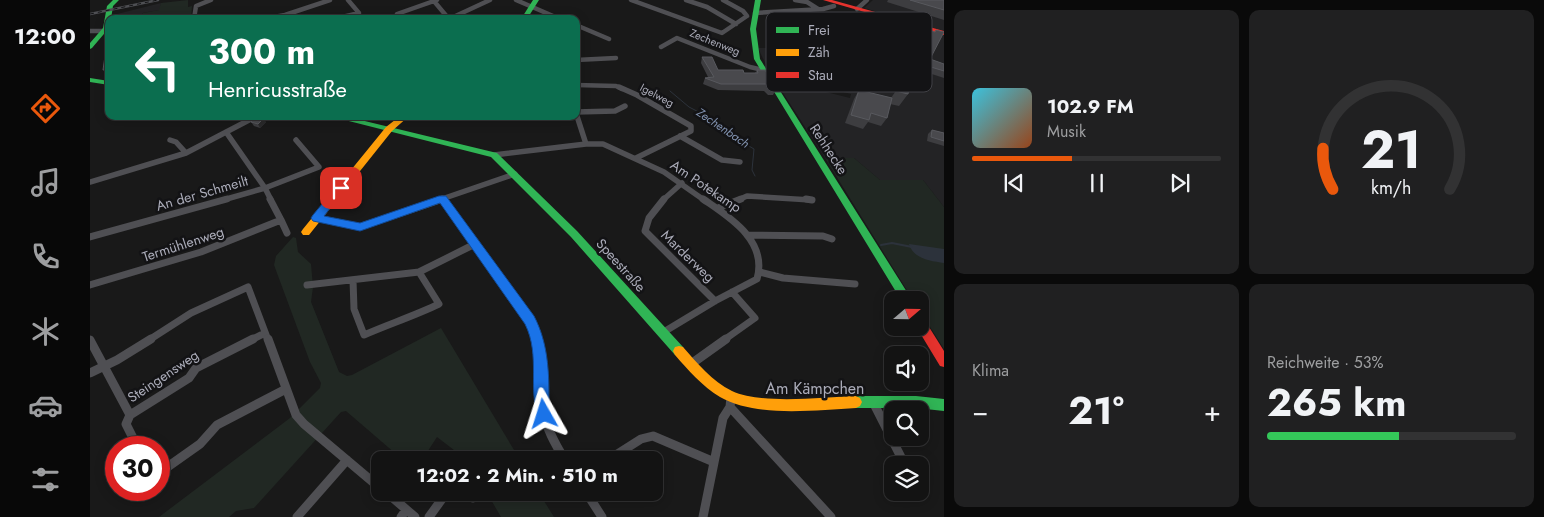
<!DOCTYPE html>
<html lang="de">
<head>
<meta charset="utf-8">
<style>
	body { margin:0; font-family:Jost,sans-serif; background:#202021; color:#f1f3f6; height:100vh; display:flex; flex-direction:column; font-size:19px; white-space:nowrap }
	* { box-sizing:border-box; margin:0 }
	p { font-size:16px; color:#9d9ea0 }
	.icon { flex:none; width:28px; height:28px; fill:none; stroke:currentColor; stroke-width:2; stroke-linecap:round; stroke-linejoin:round }
	.map { position:relative; flex:1; overflow:hidden }
	.sheet { display:flex; flex-direction:column; gap:10px; padding:10px; background:#0a0a0a; width:600px }
	.sheet>* { flex:none }
	.guide { position:absolute; left:15px; top:15px; width:475px; height:105px; border-radius:10px; box-shadow:0 2px 12px #0003,0 0 0 1px #323233; background:#0b6e4f; color:#fff; overflow:hidden }
	.needle { width:32px; rotate:70deg }
	.controls { position:absolute; left:794px; top:291px; display:grid; gap:10px }
	.controls a { display:grid; place-items:center; width:45px; height:45px; border-radius:10px; background:#131313; box-shadow:0 2px 12px #0003,0 0 0 1px #323233; font-size:25px }
	.speed { position:absolute; left:15px; top:436px; display:flex; gap:10px; font-size:25px; font-weight:700; text-align:center }
	.speed>* { display:grid; place-content:center; width:65px; height:65px; border-radius:50%; background:#131313; box-shadow:0 2px 12px #0003,0 0 0 1px #323233; line-height:1 }
	.speed .limit { border:8px solid #d22; background:#fff; color:#111 }
	.pin { position:absolute; display:grid; place-items:center; width:42px; height:42px; color:#fff; margin:-21px; border-radius:10px; box-shadow:0 2px 8px #0006 }
	.me { position:absolute; width:55px; margin:-28px; rotate:354deg; stroke-linejoin:round; filter:drop-shadow(0 0 4px #0008) }
	.turn { display:flex; align-items:center; gap:18px; height:105px; padding:0 20px; font-size:22px }
	.turn .icon { width:65px; height:65px; stroke-width:2.5 }
	.turn b { display:block; font-size:35px; line-height:42px }
	.big { font-size:38px; font-weight:700; line-height:1.1 }
	.sheet .tile { flex:1; display:flex; flex-direction:column; justify-content:center; gap:8px; min-width:0; padding:0 18px; border-radius:10px; background:#202021 }
	.sheet .dial { align-items:center; gap:0 }
	.dial svg { height:130px; overflow:visible; fill:none; stroke:#323233; stroke-width:7; stroke-linecap:round; text-anchor:middle }
	.dial text { fill:#f1f3f6; stroke:none }
	.song { display:flex; align-items:center; gap:15px }
	.cover { width:60px; height:60px; border-radius:8px; background:linear-gradient(135deg,hsl(190 70% 55%),hsl(20 70% 35%)) }
	.played { height:5px; border-radius:2px; background:linear-gradient(90deg,#ea580c 40%,#323233 40%) }
	.keys { display:flex; justify-content:space-around; direction:ltr }
	.heat { display:flex; justify-content:space-between; align-items:center; font-size:28px; direction:ltr }
	.charge { height:8px; border-radius:4px; background:linear-gradient(90deg,#34c759 53%,#323233 0) }
	.sheet .tiles { flex:1; display:grid; gap:10px; grid-template-columns:repeat(2,1fr) }
	.trip { position:absolute; left:281px; top:451px; width:292px; height:50px; border-radius:10px; background:#131313; box-shadow:0 2px 12px #0003,0 0 0 1px #323233; font-weight:700; line-height:50px; text-align:center }
	main { display:flex; flex:1; min-height:0 }
	.menu { display:flex; flex-direction:column; width:90px; justify-content:space-around; align-items:center; background:#080808; color:#9d9ea0 }
	.menu .icon { width:35px; height:35px }
	.menu .active { color:#ea580c }
	.menu b { font-size:22px; color:#f1f3f6 }
	.map>svg:first-child { display:block }
	.built { fill:#232325 }
	.green { fill:#212823 }
	.water { fill:#2c323b }
	.lines { fill:none; stroke-linecap:round; stroke-linejoin:round }
	.stream-far1 { stroke:#2c323b; stroke-width:1 }
	.stream { stroke:#2c323b; stroke-width:2 }
	.street-far3 { stroke:#4f4f53; stroke-width:4.5 }
	.street-far2 { stroke:#4f4f53; stroke-width:5.5 }
	.street-far1 { stroke:#4f4f53; stroke-width:7 }
	.street { stroke:#4f4f53; stroke-width:9 }
	.fast { fill:#30b455; fill-rule:evenodd }
	.slow { fill:#ff9f0a; fill-rule:evenodd }
	.jam { fill:#e5322d; fill-rule:evenodd }
	.rail-casing { stroke:#4e4f53; stroke-width:2.5 }
	.rail { stroke:#131315; stroke-width:1; stroke-dasharray:4; stroke-linecap:butt }
	.wall { fill:#3d3d40 }
	.shaded-wall { fill:#2a2a2b }
	.building { fill:#49494d; stroke:#58595e }
	.route { fill:#1a73e8; stroke:#114b97 }
	.labels { text-anchor:middle; stroke-width:5; stroke-linejoin:round; paint-order:stroke }
	.far-street-label { font-size:11px; fill:#abacb9; stroke:#131315 }
	.far-water-label { font-size:12px; font-style:italic; fill:#8394b2; stroke:#131315 }
	.street-label { font-size:14px; fill:#abacb9; stroke:#131315 }
	.near-street-label { font-size:16px; fill:#abacb9; stroke:#131315 }
	.key { fill:#131315; stroke:#414146; stroke-width:1 }
	.key-label { font-size:14px; fill:#abacb9 }
</style>
</head>
<body>
<main>
<nav class="menu">
<b>12:00</b>
<svg class="icon active" aria-label="directions" viewBox="0 0 24 24"><path d="M12 3l9 9-9 9-9-9zM9 14v-3h6M13 9l2 2-2 2"/></svg>
<svg class="icon" aria-label="music" viewBox="0 0 24 24"><path d="M9 18V5l10-2v13"/><circle cx="6" cy="18" r="3"/><circle cx="16" cy="16" r="3"/></svg>
<svg class="icon" aria-label="phone" viewBox="0 0 24 24"><path d="M5 4h4l2 5-3 2q2 4 5 5l2-3 5 2v4C11 20 4 13 5 4z"/></svg>
<svg class="icon" aria-label="climate" viewBox="0 0 24 24"><path d="M12 3v18M4 7l16 10M4 17L20 7"/></svg>
<svg class="icon" aria-label="car" viewBox="0 0 24 24"><path d="M5 17H2v-5l4-1 3-4h7l3 4 3 1v5h-3M9 17h6M6 11h13"/><circle cx="7" cy="17" r="2"/><circle cx="17" cy="17" r="2"/></svg>
<svg class="icon" aria-label="filters" viewBox="0 0 24 24"><path d="M4 7h16M4 17h16"/><circle cx="9" cy="7" r="2"/><circle cx="15" cy="17" r="2"/></svg>
</nav>
<div class="map">
<svg width="854" height="517" viewBox="0 0 854 517">
	<rect width="100%" height="100%" fill="#191919"/>
	<!-- built -->
	<path class="built" d="M783 0H854V31L774 8Z
		M71 3 70 10 53 13 49 18 22 19 23 15Z
		M804 20 854 34V207L833 180H790L764 158H735L684 79 760 98 761 94 680 73 668 48H690L693 45 712 52 740 55 762 40 756 37 763 29 798 40Z"/>
	<!-- green -->
	<path class="green" d="M98 0V7L102 6 101 19H49L53 13 69 10 71 3Z
		M735 158H764L790 180H833L854 207V349L830 311V300H823Z
		M203 237 206 238 208 252 221 264 223 287 221 302 249 372 257 376 262 375 351 328 430 460H377L347 437 332 460H313L256 411 251 412 164 508 146 511 139 517H69L200 418 230 388 231 383 220 362 184 265 186 256Z
		M397 493H449L464 517H411Z"/>
	<!-- water -->
	<path class="water" d="M819 244 854 249V263C841 261 823 259 819 244Z"/>
	<g class="lines">
		<!-- stream-far1 -->
		<path class="stream-far1" d="M580 91 599 107 626 121 633 131 664 149 662 170 665 176"/>
		<!-- stream -->
		<path class="stream" d="M791 245 802 243 822 247"/>
		<!-- street-far3 -->
		<path class="street-far3" d="M343 0 359 19
			M426 0 470 19
			M541 0 632 33 657 16 653 11 633 0
			M596 0 617 7 646 24
			M705 0 717 2 728 9
			M767 9 777 0
			M665 13 733 9 744 6
			M307 14 347 0
			M104 19 106 6 121 0
			M173 19 195 15 240 0
			M244 19 269 13 258 0
			M359 19 400 0
			M486 25 519 39
			M0 31H19
			M571 47 587 38 660 67 673 70
			M486 60 526 58
			M486 85 526 86 532 89"/>
		<!-- street-far2 -->
		<path class="street-far2" d="M529 87 547 95 601 126V131L546 158
			M486 112 525 111 535 106
			M486 113 496 144
			M136 132 175 188 181 200
			M590 136 632 160 650 162
			M80 140 86 142 96 153
			M404 155 496 144H513L574 172 614 200
			M0 182 96 153 167 116
			M133 200 175 188 229 167 206 140
			M349 200 425 174
			M573 200 592 183
			M648 200 657 196 721 200"/>
		<!-- street-far1 -->
		<path class="street-far1" d="M180 199 191 220
			M352 199 440 320 447 340
			M574 199 559 218 555 231 625 301
			M716 199 722 200
			M628 208 651 199
			M227 218 270 227 353 199
			M657 235 733 236 742 239
			M0 237 137 199
			M670 272 693 278 765 284
			M263 280 264 309 274 335C299 324 324 316 349 304L329 272
			M0 285 111 252 191 220 197 233
			M217 285 329 272 385 244
			M572 333 625 301 667 279C678 240 639 217 613 199
			M59 340 101 313 158 287 178 340
			M161 340 175 333
			M634 340 665 318 642 292"/>
		<!-- street -->
		<path class="street" d="M178 339 206 415 214 424 290 488
			M447 339C452 362 449 386 453 410 456 428 465 444 475 460
			M0 340 40 415 36 424 48 448
			M601 364 636 339
			M0 373 27 360 61 339
			M641 397 640 407 741 517
			M783 402 815 465
			M40 415 99 378 106 368 163 339
			M518 460 551 439 563 436 624 462
			M69 473 110 444 127 425 196 389
			M296 492 325 517
			M376 492 383 498
			M496 492 512 517
			M207 517 257 460
			M311 517 316 510
			M339 517 357 492
			M613 517 633 418 640 407"/>
		<!-- fast -->
		<path class="fast" d="M23 0H29L23 6 21 19H19V28L2 48 0 49V43L13 28 17 6Z
			M443 0H449L437 19H431Z
			M665 0H671L666 29 670 59 822 300H811L664 59 660 29Z
			M0 78 19 81V85L0 82Z
			M239 116H254L407 153 487 231 593 347 595 351 593 355 589 356 585 355 481 237 401 157Z
			M766 396H826L854 399V411L826 408H766L762 406 760 402 762 398Z"/>
		<!-- slow -->
		<path class="slow" d="M310 116H319L302 131 219 235H213L211 232 213 229 296 127Z
			M589 346 593 347C607 363 622 381 642 391 672 405 733 397 766 396L770 398 772 402 770 406 766 408C725 410 667 418 630 397 612 386 598 370 585 355L583 351 585 347Z"/>
		<!-- jam -->
		<path class="jam" d="M733 0H742L854 31V35Z
			M830 317 834 319 854 351V367L850 366 827 328H830Z"/>
		<defs>
			<path id="rail" d="M0 14 68 0"/>
		</defs>
		<!-- rail casing -->
		<use href="#rail" class="rail-casing"/>
		<!-- rail -->
		<use href="#rail" class="rail"/>
	</g>
	<!-- wall -->
	<path class="wall" d="M798 0H854V20L797 2Z
		M807 49 854 64V78L799 60Z
		M612 57 628 70 654 73H665L667 70 686 89 683 95H678L674 91 628 90 613 84 615 78 618 77 611 63Z
		M778 64 791 85 788 90 767 84 765 88 760 87 759 88 751 84 754 72 756 67 775 71Z
		M812 82 818 94 809 106 800 104 797 118 791 126 778 122 773 129 755 123 764 99 769 90 801 98Z
		M274 116H284L281 120 275 119Z
		M161 122H176L170 128 164 126Z
		M842 130 854 133V146L837 141 838 134Z"/>
	<!-- shaded-wall -->
	<path class="shaded-wall" d="M19 69V75L17 76 13 70Z
		M174 118 176 122 170 128 168 124Z"/>
	<!-- building -->
	<path class="building" d="M820 0H854V10Z
		M824 26 845 32 846 30 854 32 840 59 854 64V71L802 55 807 49 810 50Z
		M19 55V69L13 70 15 56Z
		M612 57H622L628 70H653L654 73H668L667 70H675L686 89H681L677 84H631L615 78 624 77Z
		M812 82 820 84 818 94 806 91Z
		M769 90 802 98 797 118 781 113 779 120 761 115Z
		M167 116 174 118 168 124 161 122Z
		M842 130 854 133V141L841 137Z"/>
	<!-- route -->
	<path class="route" d="M251 185 256 188 234 216 270 223 349 196H356L444 316C458 343 459 371 459 400 459 408 462 413 460 419L454 422 449 419C437 390 451 356 435 324L350 203 270 231 223 221 221 218 223 215 247 186Z"/>
	<g class="labels">
		<!-- far-street labels -->
		<g class="far-street-label">
			<text transform="translate(625 42) rotate(22)" y="4">Zechenweg</text>
			<text transform="translate(567 95) rotate(28)" y="4">Igelweg</text>
		</g>
		<!-- far-water labels -->
		<g class="far-water-label">
			<text transform="translate(633 128) rotate(34)" y="4">Zechenbach</text>
		</g>
		<!-- street labels -->
		<g class="street-label">
			<text transform="translate(739 149) rotate(57)" y="5">Rehhecke</text>
			<text transform="translate(616 186) rotate(34)" y="5">Am Potekamp</text>
			<text transform="translate(112 193) rotate(-16)" y="5">An der Schmeilt</text>
			<text transform="translate(93 244) rotate(-18)" y="5">Termühlenweg</text>
			<text transform="translate(598 256) rotate(44)" y="5">Marderweg</text>
			<text transform="translate(531 265) rotate(48)" y="5">Speestraße</text>
			<text transform="translate(73 376) rotate(-34)" y="5">Steingensweg</text>
		</g>
		<!-- near-street labels -->
		<g class="near-street-label">
			<text x="725" y="394">Am Kämpchen</text>
		</g>
	</g>
	<!-- legend -->
	<rect x="676" y="12" width="166" height="80" rx="8" class="key"/>
	<rect x="686" y="27" width="23" height="6" fill="#30b455"/>
	<rect x="686" y="49" width="23" height="7" fill="#ff9f0a"/>
	<rect x="686" y="72" width="23" height="6" fill="#e5322d"/>
	<g class="key-label">
		<text x="718" y="35">Frei</text>
		<text x="718" y="57">Zäh</text>
		<text x="718" y="80">Stau</text>
	</g>
</svg>
<div class="controls">
<a><svg class="needle" viewBox="-14 -14 28 28"><path d="M0-13l5 13h-10z" fill="#e53935"/><path d="M0 13l5-13h-10z" fill="#9d9ea0"/></svg></a>
<a><svg class="icon" aria-label="sound" viewBox="0 0 24 24"><path d="M4 9h4l5-4v14l-5-4H4zM17 9q2 3 0 6"/></svg></a>
<a><svg class="icon" aria-label="search" viewBox="0 0 24 24"><circle cx="10" cy="10" r="6"/><path d="M15 15l6 6"/></svg></a>
<a><svg class="icon" aria-label="layers" viewBox="0 0 24 24"><path d="M12 4l9 5-9 5-9-5zM3 14l9 5 9-5"/></svg></a>
</div>
<div class="speed"><div class="limit">30</div></div>
<div class="pin" style="left:251px;top:188px;background:#d93025"><svg class="icon" aria-label="arrive" viewBox="0 0 24 24"><path d="M6 21V4h12l-3 4 3 4H6"/></svg></div>
<svg class="me" style="left:454px;top:414px" viewBox="-20 -20 40 40"><path d="M0-17L14 15 0 8-14 15z" fill="#1a73e8" stroke="#fff" stroke-width="4"/></svg>
<div class="trip">12:02 · 2 Min. · 510 m</div>
<div class="guide">
<div class="turn"><svg class="icon" aria-label="left" viewBox="0 0 24 24"><path d="M17 20v-9H6M10 6l-5 5 5 5"/></svg><div><b>300 m</b>Henricusstraße</div></div>
</div>
</div>
<section class="sheet">
<div class="tiles">
<div class="tile">
<div class="song"><i class="cover"></i><div><b>102.9 FM</b><p>Musik</p></div></div>
<div class="played"></div>
<div class="keys"><svg class="icon" aria-label="previous" viewBox="0 0 24 24"><path d="M18 5L8 12l10 7zM5 5v14"/></svg><svg class="icon" aria-label="pause" viewBox="0 0 24 24"><path d="M8 5v14M16 5v14"/></svg><svg class="icon" aria-label="next" viewBox="0 0 24 24"><path d="M6 5l10 7-10 7zM19 5v14"/></svg></div>
</div>
<div class="tile dial"><svg viewBox="0 0 100 80">
<path d="M14 69A42 42 0 1 1 86 69"/>
<path d="M14 69A42 42 0 0 1 8 44" stroke="#ea580c"/>
<text x="50" y="56" font-size="32" font-weight="700">21</text>
<text x="50" y="72" font-size="11">km/h</text>
</svg></div>
<div class="tile"><p>Klima</p>
<div class="heat"><a>−</a><b class="big">21°</b><a>+</a></div>
</div>
<div class="tile"><p>Reichweite · 53%</p><b class="big">265 km</b><div class="charge"></div></div>
</div>
</section>
</main>
</body>
</html>
